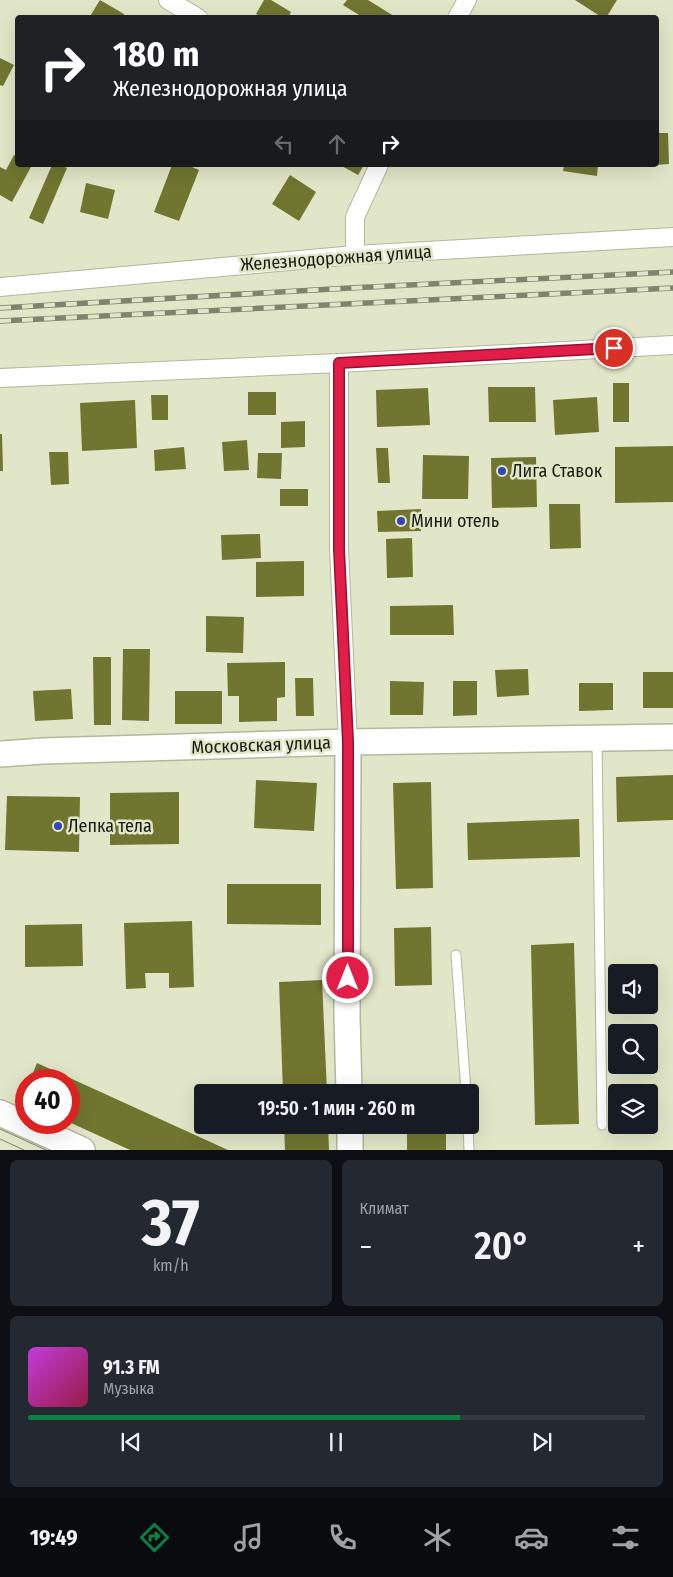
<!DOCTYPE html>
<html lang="ru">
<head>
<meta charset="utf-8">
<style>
	body { margin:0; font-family:"Fira Sans Condensed",sans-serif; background:#242831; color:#f1f3f6; height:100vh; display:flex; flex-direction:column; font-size:19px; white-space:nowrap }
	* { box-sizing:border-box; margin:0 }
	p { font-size:16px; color:#9ea1a6 }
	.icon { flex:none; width:28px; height:28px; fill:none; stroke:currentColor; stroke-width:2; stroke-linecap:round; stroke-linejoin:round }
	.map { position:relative; height:1150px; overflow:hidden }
	.side { display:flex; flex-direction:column; gap:10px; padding:10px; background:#0d0f14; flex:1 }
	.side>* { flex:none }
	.banner { position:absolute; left:15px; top:15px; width:644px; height:152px; border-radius:5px; box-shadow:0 5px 20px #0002; background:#202124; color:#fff; overflow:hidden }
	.buttons { position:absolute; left:608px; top:964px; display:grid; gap:10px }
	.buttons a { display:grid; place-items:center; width:50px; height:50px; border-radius:5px; background:#171b24; box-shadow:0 5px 20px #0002; font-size:25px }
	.speed { position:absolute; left:15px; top:1069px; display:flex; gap:10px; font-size:25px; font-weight:700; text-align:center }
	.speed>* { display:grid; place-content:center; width:65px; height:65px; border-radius:50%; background:#171b24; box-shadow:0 5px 20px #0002; line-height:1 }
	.speed .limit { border:8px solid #d22; background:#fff; color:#111 }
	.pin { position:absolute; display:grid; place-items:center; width:42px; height:42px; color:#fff; margin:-21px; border:2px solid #fff; border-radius:50%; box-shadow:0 1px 5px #0007 }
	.me { position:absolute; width:55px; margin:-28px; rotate:0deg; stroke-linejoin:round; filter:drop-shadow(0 0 4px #0008) }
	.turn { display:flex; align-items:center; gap:18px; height:105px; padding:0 15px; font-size:22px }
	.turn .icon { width:65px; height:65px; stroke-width:2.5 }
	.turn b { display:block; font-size:35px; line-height:42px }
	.lanes { display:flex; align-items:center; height:48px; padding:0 15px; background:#0003; justify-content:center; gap:25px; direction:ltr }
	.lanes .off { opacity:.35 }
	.big { font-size:38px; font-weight:600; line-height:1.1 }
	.side .card { flex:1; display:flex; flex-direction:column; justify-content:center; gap:8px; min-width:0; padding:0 18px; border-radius:8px; background:#242831 }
	.side .dial { align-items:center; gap:0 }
	.dial b { font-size:65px; line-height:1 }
	.song { display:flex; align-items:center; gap:15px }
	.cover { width:60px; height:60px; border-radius:8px; background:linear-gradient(135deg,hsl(290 70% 55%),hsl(340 70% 35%)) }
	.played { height:5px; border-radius:2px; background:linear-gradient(90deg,#0b8043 70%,#363941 70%) }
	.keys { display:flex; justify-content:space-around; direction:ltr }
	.heat { display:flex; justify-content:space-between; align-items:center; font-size:28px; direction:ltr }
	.side .tiles { flex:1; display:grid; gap:10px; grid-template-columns:1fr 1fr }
	.card:last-child { grid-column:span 2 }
	.trip { position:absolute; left:194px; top:1084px; width:285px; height:50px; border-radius:5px; background:#171b24; box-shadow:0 5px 20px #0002; font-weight:600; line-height:50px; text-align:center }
	.menu { display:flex; height:80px; justify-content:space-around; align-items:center; background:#090b0e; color:#9ea1a6 }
	.menu .icon { width:35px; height:35px }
	.menu .active { color:#0b8043 }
	.menu b { font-size:22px; color:#f1f3f6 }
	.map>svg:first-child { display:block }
	.building { fill:#707630 }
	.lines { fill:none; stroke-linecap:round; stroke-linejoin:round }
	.lane-casing { stroke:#b3b79b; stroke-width:11 }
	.street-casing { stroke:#b3b79b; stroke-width:20 }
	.secondary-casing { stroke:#b3b79b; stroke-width:28 }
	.lane { stroke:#fff; stroke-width:9 }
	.street { stroke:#fff; stroke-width:18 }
	.secondary { stroke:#fff; stroke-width:25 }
	.tram { stroke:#81836f; stroke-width:1 }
	.rail-casing { stroke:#81836f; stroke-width:5.5 }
	.rail { stroke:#e2e6c8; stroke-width:4; stroke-dasharray:11; stroke-linecap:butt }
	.route-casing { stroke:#92132f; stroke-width:12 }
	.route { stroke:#e11d48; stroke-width:9 }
	.poi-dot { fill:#3445b8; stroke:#e2e6c8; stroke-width:2 }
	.labels { text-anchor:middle; stroke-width:5; stroke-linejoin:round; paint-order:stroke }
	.street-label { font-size:18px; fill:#1a1b11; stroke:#e2e6c8 }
	.poi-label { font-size:18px; fill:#1a1b11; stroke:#e2e6c8; text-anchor:start }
</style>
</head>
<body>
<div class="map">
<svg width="673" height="1150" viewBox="0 0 673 1150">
	<rect width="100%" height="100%" fill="#e2e6c8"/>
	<!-- building -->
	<path class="building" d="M100 0 124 14 122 18H89Z
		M264 0H271L291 12 288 18H263L256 14Z
		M347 0H368L397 18H364L343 5Z
		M575 0H617L606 18H603Z
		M0 58 14 65 3 86 0 85Z
		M656 133H668L669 164 656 165Z
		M14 155 18 157V165H32L12 202 0 195V167L6 170Z
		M52 165H60L67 168 43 224 29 218Z
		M172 165H187L199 170 179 221 154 212Z
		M340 165H364L358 175Z
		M564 165H598L597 176 563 171Z
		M290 175 316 192 299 221 272 204Z
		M86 183 115 190 108 219 80 212Z
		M613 383H629V422H613Z
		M488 387H535L536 422H489Z
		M428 388 430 425 377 427 376 390Z
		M248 392H276V415H248Z
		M151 395H168V420H152Z
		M597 397 599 432 555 435 553 400Z
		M135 400 137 448 82 451 80 403Z
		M305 421V447L281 448V422Z
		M0 434H2L3 471H0Z
		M247 440 249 470 224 471 222 442Z
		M673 446V502L615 503V447Z
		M184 447 186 469 155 471 154 450Z
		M376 448H388L390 483H378Z
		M49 452H68L69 484 51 485Z
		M258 453H282L281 479 257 478Z
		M423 455 469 456 468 499H422Z
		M536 457 537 507 492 508 491 458Z
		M280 489H308V506H280Z
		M549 504H580L581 548 550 549Z
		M421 509V531L378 532 377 511Z
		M260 534 261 558 222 560 221 535Z
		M412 538 413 577 387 578 386 539Z
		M304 561V596L256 597V562Z
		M453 605 454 635H390V606Z
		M206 616 244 617 243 653 206 652Z
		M123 649H150L149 721 122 720Z
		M93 657H111V725H94Z
		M285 662V697L277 698V721L239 722V696H228L227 663Z
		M528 669 529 695 497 697 495 670Z
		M643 672H673V708H643Z
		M295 678H313L314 716H296Z
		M390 681 424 682 423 715H390Z
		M453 681H477V715L453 716Z
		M579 683H613V710L579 711Z
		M71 689 73 719 35 721 33 691Z
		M175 691H222V724H175Z
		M673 775V820L617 822 616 777Z
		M256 780 317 783 314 831 254 828Z
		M431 782 433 888 396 889 393 783Z
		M179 792V844L110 845V793Z
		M7 796 80 797 79 852 5 850Z
		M579 819 580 857 468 860 467 823Z
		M227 884H321V925L227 924Z
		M192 921 194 987 169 988V973H145L146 988 126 989 124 923Z
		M82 924 83 966 25 967V925Z
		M431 927 432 985 395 986 394 928Z
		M574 943 579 1124 535 1125 531 945Z
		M322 980 327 1092H283L279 982Z
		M37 1063 228 1150H130L69 1122V1080H30Z
		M26 1087V1102L21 1100Z
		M284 1125H328L329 1150H285Z
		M407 1125H446V1150H407Z"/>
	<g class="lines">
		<defs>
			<path id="lane" d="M597 740 602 1125
				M456 955 466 1092
				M468 1125 469 1150"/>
			<path id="street" d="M168 0 198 18
				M457 18 467 0
				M355 255V217L379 165
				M0 287 355 255 673 237
				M339 363V549L348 742
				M0 378 339 363 673 345"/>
			<path id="secondary" d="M348 742 347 1017 349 1092
				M0 754 43 751 348 742 673 737
				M0 1113 82 1150
				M350 1125V1150"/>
		</defs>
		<!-- lane casing -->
		<use href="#lane" class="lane-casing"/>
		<!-- street casing -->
		<use href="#street" class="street-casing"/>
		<!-- secondary casing -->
		<use href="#secondary" class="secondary-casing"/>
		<!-- lane -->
		<use href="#lane" class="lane"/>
		<!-- street -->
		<use href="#street" class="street"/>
		<!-- secondary -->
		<use href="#secondary" class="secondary"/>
		<!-- tram -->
		<path class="tram" d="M0 1129 46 1150
			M0 1139 24 1150"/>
		<defs>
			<path id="rail" d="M0 308 350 288 673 272
				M0 321 673 288"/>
		</defs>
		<!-- rail casing -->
		<use href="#rail" class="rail-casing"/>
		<!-- rail -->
		<use href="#rail" class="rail"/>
	</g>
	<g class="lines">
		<defs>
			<path id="route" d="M348 978V742L339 549V363L614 348"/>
		</defs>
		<!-- route casing -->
		<use href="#route" class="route-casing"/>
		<!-- route -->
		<use href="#route" class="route"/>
	</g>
	<!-- markers -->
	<g class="poi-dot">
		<circle cx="502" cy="471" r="5"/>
		<circle cx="401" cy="521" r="5"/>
		<circle cx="58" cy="826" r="5"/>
	</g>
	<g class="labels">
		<!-- street labels -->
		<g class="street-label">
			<text transform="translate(336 258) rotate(-4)" y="6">Железнодорожная улица</text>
			<text transform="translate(261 745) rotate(-2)" y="6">Московская улица</text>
		</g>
		<!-- poi labels -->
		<g class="poi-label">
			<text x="512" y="477">Лига Ставок</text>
			<text x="411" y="527">Мини отель</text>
			<text x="68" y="832">Лепка тела</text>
		</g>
	</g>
</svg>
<div class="buttons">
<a><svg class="icon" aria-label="sound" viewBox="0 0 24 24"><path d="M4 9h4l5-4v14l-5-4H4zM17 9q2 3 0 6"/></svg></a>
<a><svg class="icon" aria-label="search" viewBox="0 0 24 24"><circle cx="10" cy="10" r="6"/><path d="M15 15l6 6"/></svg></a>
<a><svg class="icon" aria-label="layers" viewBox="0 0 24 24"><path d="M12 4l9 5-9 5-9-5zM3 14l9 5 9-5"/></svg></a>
</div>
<div class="speed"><div class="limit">40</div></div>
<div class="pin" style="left:614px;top:348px;background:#d93025"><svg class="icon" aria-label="arrive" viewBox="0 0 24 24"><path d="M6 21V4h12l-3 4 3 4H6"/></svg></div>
<svg class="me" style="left:348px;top:978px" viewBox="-20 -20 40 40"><circle r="17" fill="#e11d48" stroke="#fff" stroke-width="3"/><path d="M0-11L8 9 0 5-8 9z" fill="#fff"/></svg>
<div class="trip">19:50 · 1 мин · 260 m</div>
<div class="banner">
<div class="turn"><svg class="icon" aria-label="right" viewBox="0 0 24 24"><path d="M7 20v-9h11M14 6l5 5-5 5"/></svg><div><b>180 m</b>Железнодорожная улица</div></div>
<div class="lanes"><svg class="icon off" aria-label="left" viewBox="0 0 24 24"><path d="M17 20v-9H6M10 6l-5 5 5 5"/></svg><svg class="icon off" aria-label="ahead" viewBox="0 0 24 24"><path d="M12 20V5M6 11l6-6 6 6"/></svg><svg class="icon" aria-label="right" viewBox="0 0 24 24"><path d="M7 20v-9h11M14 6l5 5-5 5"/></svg></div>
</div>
</div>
<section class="side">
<div class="tiles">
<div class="card dial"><b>37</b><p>km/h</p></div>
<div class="card"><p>Климат</p>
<div class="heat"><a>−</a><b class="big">20°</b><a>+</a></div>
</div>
<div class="card">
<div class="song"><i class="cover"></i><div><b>91.3 FM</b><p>Музыка</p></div></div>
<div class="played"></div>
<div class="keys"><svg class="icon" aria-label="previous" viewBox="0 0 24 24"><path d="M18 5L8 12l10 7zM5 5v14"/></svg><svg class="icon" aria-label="pause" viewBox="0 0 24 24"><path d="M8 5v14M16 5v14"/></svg><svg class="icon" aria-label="next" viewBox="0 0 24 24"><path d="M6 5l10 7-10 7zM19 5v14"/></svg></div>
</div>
</div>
</section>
<nav class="menu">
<b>19:49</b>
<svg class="icon active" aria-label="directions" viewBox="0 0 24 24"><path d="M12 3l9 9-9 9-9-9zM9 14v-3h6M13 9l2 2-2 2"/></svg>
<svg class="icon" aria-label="music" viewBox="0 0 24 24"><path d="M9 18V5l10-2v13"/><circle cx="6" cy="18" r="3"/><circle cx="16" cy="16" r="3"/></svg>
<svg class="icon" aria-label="phone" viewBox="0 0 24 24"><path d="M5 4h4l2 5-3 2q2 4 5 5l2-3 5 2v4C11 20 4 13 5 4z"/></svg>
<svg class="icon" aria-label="climate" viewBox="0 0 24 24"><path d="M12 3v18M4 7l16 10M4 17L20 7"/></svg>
<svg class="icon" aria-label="car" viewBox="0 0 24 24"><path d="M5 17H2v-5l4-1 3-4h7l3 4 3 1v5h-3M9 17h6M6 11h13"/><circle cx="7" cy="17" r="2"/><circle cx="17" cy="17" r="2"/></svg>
<svg class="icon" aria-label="filters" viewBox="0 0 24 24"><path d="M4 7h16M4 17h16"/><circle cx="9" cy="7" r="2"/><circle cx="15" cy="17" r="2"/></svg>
</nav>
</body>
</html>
